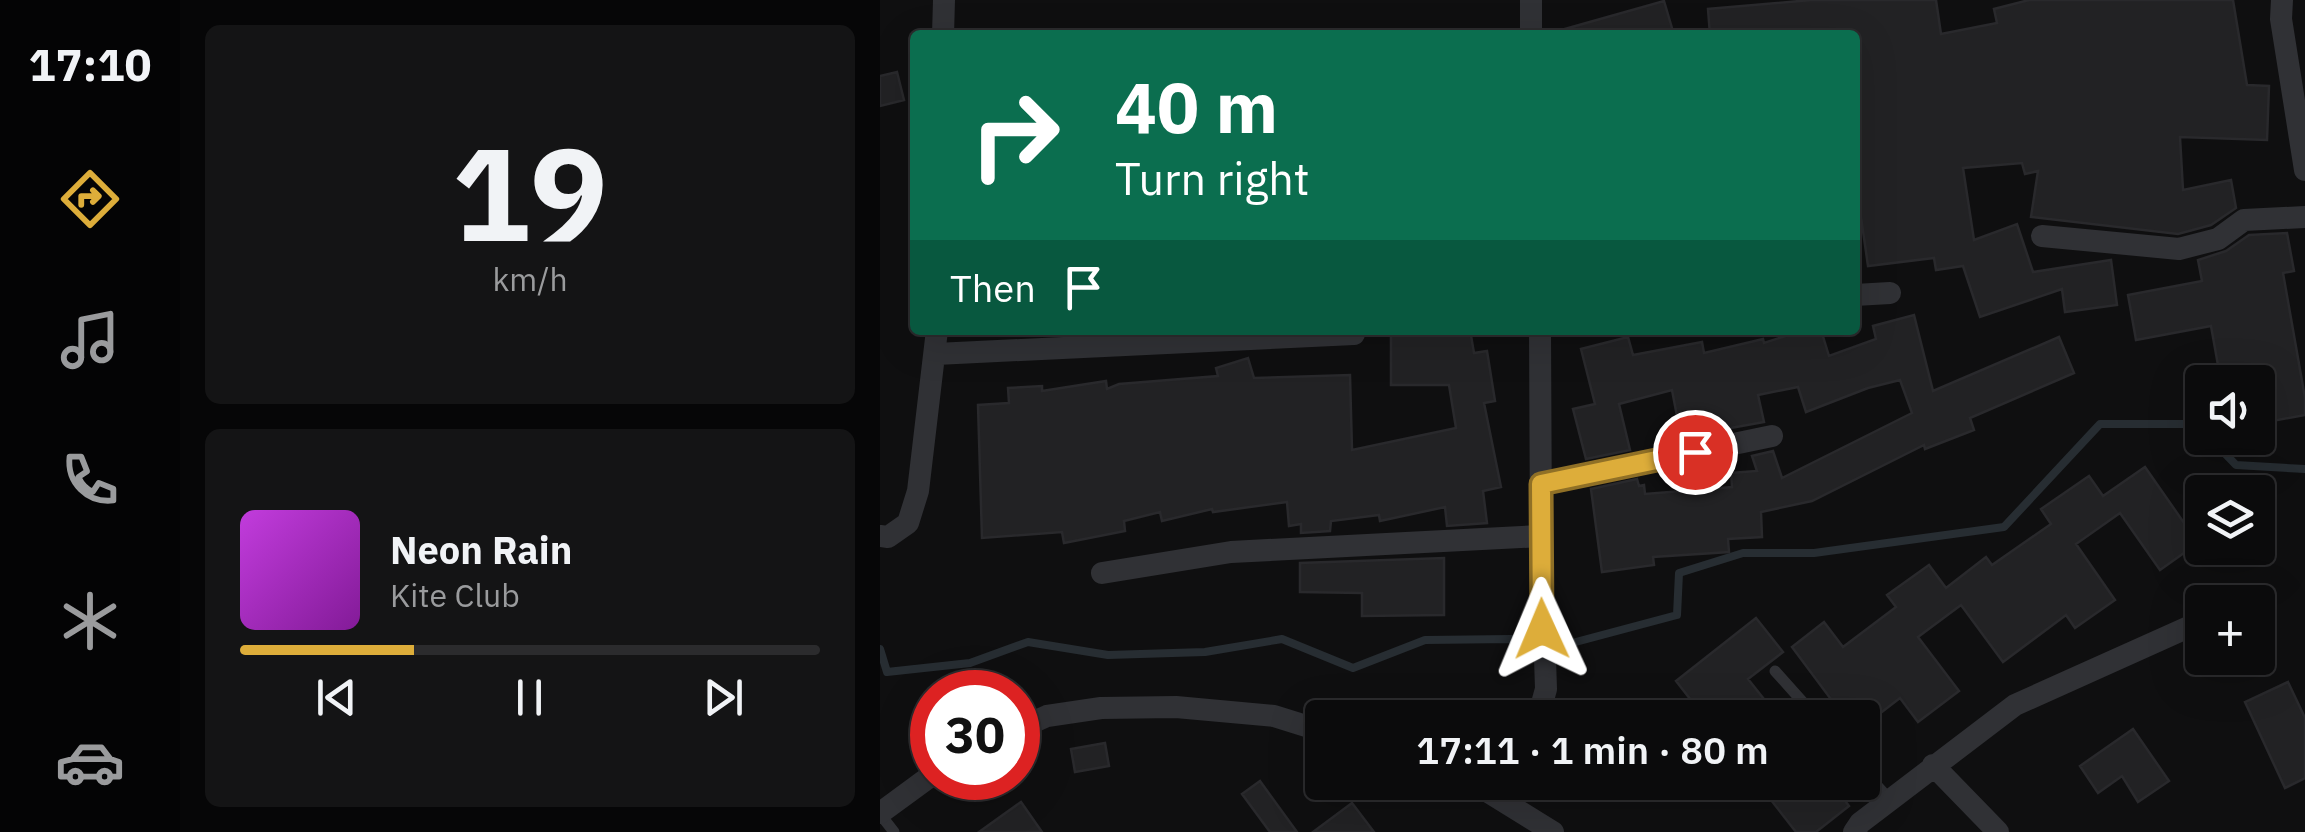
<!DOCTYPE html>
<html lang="en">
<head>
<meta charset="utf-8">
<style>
	body { margin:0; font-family:"IBM Plex Sans",sans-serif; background:#141415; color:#f1f3f6; height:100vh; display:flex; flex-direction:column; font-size:38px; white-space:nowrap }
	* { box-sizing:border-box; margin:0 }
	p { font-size:32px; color:#9a9b9d }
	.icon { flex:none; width:55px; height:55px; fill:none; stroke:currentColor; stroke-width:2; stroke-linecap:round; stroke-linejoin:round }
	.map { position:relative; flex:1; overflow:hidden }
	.drawer { display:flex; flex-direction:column; gap:25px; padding:25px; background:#060607; width:700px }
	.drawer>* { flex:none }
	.top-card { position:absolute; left:30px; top:30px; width:950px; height:305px; border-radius:10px; box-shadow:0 10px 40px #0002,0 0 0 2px #2b2b2d; background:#0b6e4f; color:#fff; overflow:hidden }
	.buttons { position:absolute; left:1305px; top:365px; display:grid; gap:20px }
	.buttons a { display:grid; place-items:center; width:90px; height:90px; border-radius:10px; background:#0b0b0c; box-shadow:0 10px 40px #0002,0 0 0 2px #2b2b2d; font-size:50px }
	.speed { position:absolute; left:30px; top:670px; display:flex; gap:20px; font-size:50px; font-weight:700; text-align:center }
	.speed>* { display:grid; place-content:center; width:130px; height:130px; border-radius:50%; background:#0b0b0c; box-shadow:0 10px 40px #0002,0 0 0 2px #2b2b2d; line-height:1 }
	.speed .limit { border:15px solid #d22; background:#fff; color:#111 }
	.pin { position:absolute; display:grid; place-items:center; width:85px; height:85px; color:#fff; margin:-42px; border:5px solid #fff; border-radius:50%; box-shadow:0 2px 10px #0007 }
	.me { position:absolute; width:110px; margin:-55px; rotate:359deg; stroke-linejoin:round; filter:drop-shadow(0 0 8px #0008) }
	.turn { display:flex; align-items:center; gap:35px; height:210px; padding:0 40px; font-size:45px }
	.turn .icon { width:130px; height:130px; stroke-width:2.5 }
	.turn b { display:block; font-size:70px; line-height:85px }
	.then { display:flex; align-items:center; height:95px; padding:0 40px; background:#0003; gap:20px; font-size:38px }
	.drawer .widget { flex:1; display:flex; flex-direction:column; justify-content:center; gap:15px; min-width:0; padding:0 35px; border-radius:15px; background:#141415 }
	.drawer .dial { align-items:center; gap:0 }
	.dial b { font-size:130px; line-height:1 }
	.song { display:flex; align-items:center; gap:30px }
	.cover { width:120px; height:120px; border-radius:15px; background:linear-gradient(135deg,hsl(290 70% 55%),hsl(290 70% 35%)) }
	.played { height:10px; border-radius:5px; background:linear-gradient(90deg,#ddad3a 30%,#2b2b2d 30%) }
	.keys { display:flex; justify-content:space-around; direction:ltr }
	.trip { position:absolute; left:425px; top:700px; width:575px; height:100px; border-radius:10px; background:#0b0b0c; box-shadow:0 10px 40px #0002,0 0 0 2px #2b2b2d; font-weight:600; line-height:100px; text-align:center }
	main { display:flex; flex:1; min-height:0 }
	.menu { display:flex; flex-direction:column; width:180px; justify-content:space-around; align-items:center; background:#040405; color:#9a9b9d }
	.menu .icon { width:70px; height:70px }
	.menu .current { color:#ddad3a }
	.menu b { font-size:45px; color:#f1f3f6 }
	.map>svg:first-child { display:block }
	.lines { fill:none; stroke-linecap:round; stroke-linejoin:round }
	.stream { stroke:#272d32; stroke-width:8 }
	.building { fill:#222224; stroke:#29292c; stroke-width:2.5 }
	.lane { stroke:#303135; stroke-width:11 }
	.street { stroke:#303135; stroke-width:22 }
	.route-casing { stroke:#907026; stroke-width:25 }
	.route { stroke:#ddad3a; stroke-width:18 }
</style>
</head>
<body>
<main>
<nav class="menu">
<b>17:10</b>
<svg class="icon current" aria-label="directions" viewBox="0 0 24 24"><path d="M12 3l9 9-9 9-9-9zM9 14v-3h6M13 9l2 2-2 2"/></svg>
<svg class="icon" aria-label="music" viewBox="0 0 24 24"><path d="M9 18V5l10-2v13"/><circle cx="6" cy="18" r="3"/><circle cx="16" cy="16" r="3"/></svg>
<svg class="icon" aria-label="phone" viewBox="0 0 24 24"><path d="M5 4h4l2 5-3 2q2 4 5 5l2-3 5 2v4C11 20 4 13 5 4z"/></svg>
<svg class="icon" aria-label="climate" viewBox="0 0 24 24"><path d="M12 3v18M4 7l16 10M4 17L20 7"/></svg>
<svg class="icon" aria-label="car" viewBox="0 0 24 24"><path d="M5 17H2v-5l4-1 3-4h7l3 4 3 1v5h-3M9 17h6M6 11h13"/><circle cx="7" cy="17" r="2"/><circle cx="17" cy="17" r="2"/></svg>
</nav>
<section class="drawer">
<div class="widget dial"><b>19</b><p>km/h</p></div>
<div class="widget">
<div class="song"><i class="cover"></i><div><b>Neon Rain</b><p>Kite Club</p></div></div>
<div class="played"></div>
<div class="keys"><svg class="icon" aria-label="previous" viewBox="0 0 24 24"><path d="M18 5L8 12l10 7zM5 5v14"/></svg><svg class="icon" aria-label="pause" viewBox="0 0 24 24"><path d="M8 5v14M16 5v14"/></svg><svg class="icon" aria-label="next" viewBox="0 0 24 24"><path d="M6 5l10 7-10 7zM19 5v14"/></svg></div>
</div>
</section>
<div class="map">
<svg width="1425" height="832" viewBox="0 0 1425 832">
	<rect width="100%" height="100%" fill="#0f0f10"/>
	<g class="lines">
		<!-- stream -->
		<path class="stream" d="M1330 438 1356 465 1425 469
			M0 649 7 672 90 663 148 642 228 655 325 652 402 639 473 668 545 640 631 639 692 643 797 615 799 573 863 553H934L1124 527 1220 424H1318L1322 429"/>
	</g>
	<!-- building -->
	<path class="building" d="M931 0H1056L1061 34 1117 23 1114 9 1149 0H1353L1367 85 1389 86 1387 140 1300 137 1303 190 1351 180 1356 208 1331 225 1298 234 1151 217 1158 171 1145 174 1142 163 1083 168 1094 240 1137 224 1153 272 1231 260 1237 305 1185 312 1182 289 1100 317 1083 266 1056 270 1054 258 988 266 975 175V35H830L828 9Z
		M784 1 794 35H686L685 29Z
		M17 72 24 100 0 106V76Z
		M1407 233 1414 271 1403 273 1425 398V415L1392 421 1385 382H1341L1331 326 1256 340 1248 295 1322 281 1318 260 1346 251 1369 235Z
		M1034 315 1053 391 1179 337 1194 373 1090 418 1094 430 1045 449 1044 445 932 501 881 512 882 537 848 539 849 552 773 557 774 565 722 572 711 489 757 479 759 486 764 485 765 494 852 487 851 473 877 471 872 456 893 451 902 478 1032 413 1020 380 988 388 926 412 918 387 878 395 884 422 801 437 792 390 739 404 750 450 706 459 693 409 715 404 701 349 748 337 753 355 822 342 824 353 883 339 884 343 924 330H941L949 356 996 339 993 326Z
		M511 330H553V335L590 330 594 353 607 351 615 401 604 403 621 487 603 491 607 523 567 526 565 507 500 521 499 515 451 521 450 531 421 533V524L409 526 407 502 333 512 332 509 282 521 280 512 244 521 245 531 184 543 182 532 102 538 98 405 129 403 128 388 162 386V391L226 381 227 389 239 384 338 376 336 368 368 358 374 378 470 375 472 450 576 428 569 385H511Z
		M1265 467 1318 543 1280 570 1240 513 1196 544 1235 600 1195 628 1186 615 1123 662 1081 605 1038 637 1079 691 1038 722 1020 698 994 718H965L912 647 944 622 963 647 1016 607 1007 595 1049 565 1066 588 1106 557 1112 565 1171 524 1161 509 1209 476 1223 496Z
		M564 558V615L482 616V593L420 592V563Z
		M876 618 903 652 868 679 899 718H825L796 681Z
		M1408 682 1425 718V778L1405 788 1365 702Z
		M1253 729 1289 781 1258 802 1242 776 1218 793 1200 766Z
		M225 743 229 766 195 772 191 749Z
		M380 781 417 832H390L362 794Z
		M877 782H951L969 806 936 832H916Z
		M141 802 162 832H99Z
		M472 803 494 832H433Z"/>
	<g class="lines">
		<!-- lane -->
		<path class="lane" d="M895 671 937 718
			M982 769 1010 800
			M0 814 14 832"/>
		<!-- street -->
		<path class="street" d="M651 0V35
			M1402 0 1401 19 1425 170
			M63 35 64 0
			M1162 236 1299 249 1338 239 1364 220 1425 217
			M975 295 1010 293
			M56 354 474 334
			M661 484 892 436
			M0 536 8 537 28 523 38 491 57 330
			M222 573 351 552 661 536
			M658 718 666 689 661 536 660 330
			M138 729 167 716 221 708 296 707 394 716 442 731
			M1053 765 1118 832
			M592 782 673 832
			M0 813 52 775
			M974 832 980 823 1135 705 1322 621"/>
	</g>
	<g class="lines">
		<defs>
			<path id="route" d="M662 629 661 484 815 452"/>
		</defs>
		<!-- route casing -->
		<use href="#route" class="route-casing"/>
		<!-- route -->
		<use href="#route" class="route"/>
	</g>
</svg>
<div class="buttons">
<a><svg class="icon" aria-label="sound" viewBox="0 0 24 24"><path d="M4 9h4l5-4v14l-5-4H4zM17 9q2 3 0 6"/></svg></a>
<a><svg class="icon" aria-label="layers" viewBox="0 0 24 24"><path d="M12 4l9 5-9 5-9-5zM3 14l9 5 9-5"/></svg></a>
<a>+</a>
</div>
<div class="speed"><div class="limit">30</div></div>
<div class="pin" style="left:815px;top:452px;background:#d93025"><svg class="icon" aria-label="arrive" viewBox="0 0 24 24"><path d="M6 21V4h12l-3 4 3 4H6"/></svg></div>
<svg class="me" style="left:662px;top:629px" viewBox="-20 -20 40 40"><path d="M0-17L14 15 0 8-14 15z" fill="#ddad3a" stroke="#fff" stroke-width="4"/></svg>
<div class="trip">17:11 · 1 min · 80 m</div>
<div class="top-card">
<div class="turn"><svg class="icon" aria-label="right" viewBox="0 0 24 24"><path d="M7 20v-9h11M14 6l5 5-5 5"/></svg><div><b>40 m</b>Turn right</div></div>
<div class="then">Then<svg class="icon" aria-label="arrive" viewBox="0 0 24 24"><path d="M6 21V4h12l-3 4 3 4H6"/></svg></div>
</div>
</div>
</main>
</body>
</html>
